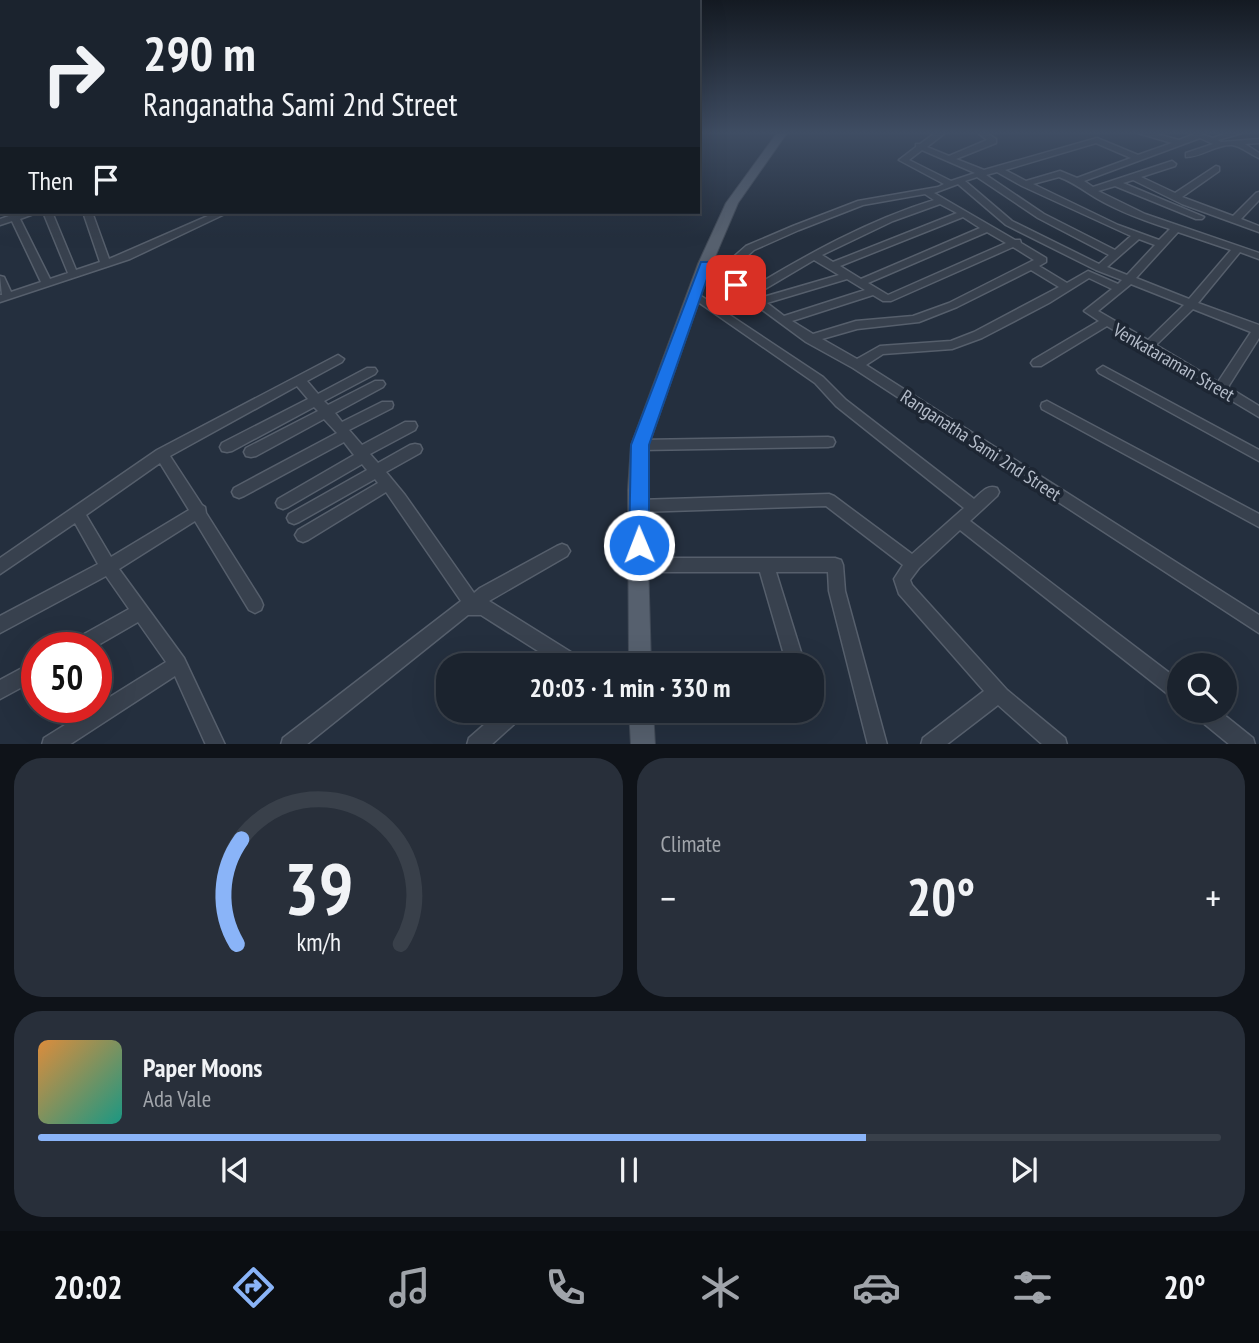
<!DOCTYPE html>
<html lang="en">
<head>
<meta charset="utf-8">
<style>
	body { margin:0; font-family:"PT Sans Narrow",sans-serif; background:#282f3a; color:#f1f3f6; height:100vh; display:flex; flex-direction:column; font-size:26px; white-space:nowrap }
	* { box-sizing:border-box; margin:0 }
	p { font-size:23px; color:#a0a4aa }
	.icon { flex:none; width:38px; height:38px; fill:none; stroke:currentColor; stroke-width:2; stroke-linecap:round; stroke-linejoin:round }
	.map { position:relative; height:744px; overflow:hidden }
	.sheet { display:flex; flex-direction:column; gap:14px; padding:14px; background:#0f1319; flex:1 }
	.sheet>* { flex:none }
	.top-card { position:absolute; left:0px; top:0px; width:700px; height:214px; box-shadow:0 7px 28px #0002,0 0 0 2px #39404a; background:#1b232e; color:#f1f3f6; overflow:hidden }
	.fabs { position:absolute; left:1167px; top:653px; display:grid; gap:14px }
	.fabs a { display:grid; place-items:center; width:70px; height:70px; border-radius:50%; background:#1b232e; box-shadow:0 7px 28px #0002,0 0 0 2px #39404a; font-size:35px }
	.speed { position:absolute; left:21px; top:632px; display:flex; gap:14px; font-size:35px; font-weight:700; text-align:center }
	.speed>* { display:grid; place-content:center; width:91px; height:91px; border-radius:50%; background:#1b232e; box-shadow:0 7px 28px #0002,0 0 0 2px #39404a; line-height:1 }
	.speed .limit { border:10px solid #d22; background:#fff; color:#111 }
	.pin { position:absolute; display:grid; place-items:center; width:60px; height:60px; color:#fff; margin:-30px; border-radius:14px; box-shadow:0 4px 10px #0006 }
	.me { position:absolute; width:77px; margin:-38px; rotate:359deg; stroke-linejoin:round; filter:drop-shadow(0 0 5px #0008) }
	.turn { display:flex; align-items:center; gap:24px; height:147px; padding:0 28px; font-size:32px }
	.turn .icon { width:91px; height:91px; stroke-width:2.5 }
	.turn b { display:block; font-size:49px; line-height:60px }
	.then { display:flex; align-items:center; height:66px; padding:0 28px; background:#0003; gap:14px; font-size:26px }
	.big { font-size:52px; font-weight:600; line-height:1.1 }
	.sheet .card { flex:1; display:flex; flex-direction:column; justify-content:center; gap:10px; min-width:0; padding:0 24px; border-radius:28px; background:#282f3a }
	.sheet .dial { align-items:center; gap:0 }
	.dial svg { height:182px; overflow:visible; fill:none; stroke:#39404a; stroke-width:7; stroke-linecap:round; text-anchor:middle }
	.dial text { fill:#f1f3f6; stroke:none }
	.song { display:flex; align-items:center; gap:21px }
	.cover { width:84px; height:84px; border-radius:10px; background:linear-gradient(135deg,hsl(30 70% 55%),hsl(170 70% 35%)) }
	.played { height:7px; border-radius:4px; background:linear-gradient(90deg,#8ab4f8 70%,#39404a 70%) }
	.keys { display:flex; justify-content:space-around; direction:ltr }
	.heat { display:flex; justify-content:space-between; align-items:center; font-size:38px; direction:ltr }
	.sheet .tiles { flex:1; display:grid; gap:14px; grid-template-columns:1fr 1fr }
	.card:last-child { grid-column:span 2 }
	.trip { position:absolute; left:436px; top:653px; width:388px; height:70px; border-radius:28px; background:#1b232e; box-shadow:0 7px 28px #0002,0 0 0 2px #39404a; font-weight:600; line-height:70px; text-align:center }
	.menu { display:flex; height:112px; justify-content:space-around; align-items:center; background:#0b0e12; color:#a0a4aa }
	.menu .icon { width:49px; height:49px }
	.menu .current { color:#8ab4f8 }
	.menu b { font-size:32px; color:#f1f3f6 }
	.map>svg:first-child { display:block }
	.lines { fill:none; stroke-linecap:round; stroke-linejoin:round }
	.minor-casing { stroke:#565f6c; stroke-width:3 }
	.major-casing { stroke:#414a57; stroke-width:2 }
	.minor { fill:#38414e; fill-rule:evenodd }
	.major { fill:#56606e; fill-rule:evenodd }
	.route { fill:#1a73e8; stroke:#114b97; stroke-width:2 }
	.labels { text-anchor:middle; stroke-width:7; stroke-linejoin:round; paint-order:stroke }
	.street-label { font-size:19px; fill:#b4bcc9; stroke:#1d2633 }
</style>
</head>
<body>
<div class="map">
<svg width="1259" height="745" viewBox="0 0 1259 745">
	<rect width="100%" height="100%" fill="#242f3e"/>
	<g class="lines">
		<defs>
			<path id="minor" d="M935 133H945L927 147 949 156 987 140 978 133H987L996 139V143L956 159 984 170 1097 138 1138 155 1172 143 1138 133H1153L1179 140 1197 133 1213 138 1227 133H1242L1218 140 1221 142 1259 139V143L1245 144 1259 153V158C1251 155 1241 146 1232 145 1216 144 1202 157 1186 157V153L1213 144 1200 138 1084 181 1093 187 1172 161 1176 164 1175 166 1141 177 1175 193 1216 166 1219 167V171L1182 197 1233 216 1256 193 1259 192V200L1241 219 1259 226V232L1182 204 1133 180 1123 183 1204 217 1202 219H1196L1115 186 1098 191 1145 214 1259 253V259L1240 252 1198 303 1259 325V338L1228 387 1259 406V417L1107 326 1041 366H1033L1031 363 1033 360 1099 321 1084 311 1112 289 1089 278 1049 303 982 338 952 349 883 354 866 365 1259 615V633L853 368 806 342 700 264 705 261 722 271 729 261 746 246 793 226 858 201 938 187 944 184 899 160 916 147V144H920ZM1096 143 1131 158 1077 178 1060 171 1026 181 1005 170ZM922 150 975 173 951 181 909 160ZM997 172 1022 186 1131 236 1115 250 1044 214 986 175ZM977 177 1038 218 1109 255 1099 264 1012 221 965 181ZM1059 177C1070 181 1079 187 1088 193 1112 209 1142 220 1170 229L1159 240 1118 225 1033 184ZM958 184 1006 225 1096 270 1122 280 1118 284 1088 271 1067 283 1039 266 1046 262V258L1021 243 1020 240H1015L934 193ZM925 194 934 200C867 221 808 254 748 290L729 276 737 265 754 250 799 230 863 205ZM940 204 957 213 833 262 822 255 893 221ZM963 217 980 228 861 279 840 266ZM987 232 1006 243 888 295 868 283ZM1178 232 1231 250 1189 299 1136 278ZM1139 239 1155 245 1127 275 1107 267ZM1013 247 1034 260 949 303 913 316 856 321 813 334 792 321 873 295 883 301H891ZM814 260 839 275 760 298 755 295ZM1031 270 1059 287 974 332 951 341 880 346 857 359 822 339 857 329 919 322 957 307ZM847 279 865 290 784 316 767 303ZM1131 284 1184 305 1148 340 1098 311ZM1193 309 1251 332 1218 382 1156 345Z
				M0 139H2V143H0Z
				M0 149H2V161H0Z
				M0 168H2V174H0Z
				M0 179 2 180V189L0 188Z
				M7 212H16L18 214 39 212 20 219 50 279 68 273 43 212H52L76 270 100 262 83 212H92L109 259 217 212H229L130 259 0 302V295H2L0 276 4 277 11 292 41 282 12 221 0 225V219L9 216Z
				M695 292 823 377 846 400 974 499C981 493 987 484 997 488L999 492 997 496 970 521 1180 681V702L1174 699 960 530 919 568 910 580 912 585 1007 690 1065 738 1067 745H1043L998 705 946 745H921L923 738 984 691 899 594 894 579 903 565 826 506 638 512 633 510 631 506 633 502 638 500 829 494 834 496 912 554 964 508 836 406 815 383 691 297 690 295Z
				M338 355 344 359 342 362 307 381 318 394 367 368H375L377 371 375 374 324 401 328 405 375 381H383L385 384 383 387 335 413 342 422 382 402H392L393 405 392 408 349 430 362 445 405 422H415L417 426 415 430 370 454 378 463 410 445 415 444 420 445 422 449 420 453 386 472 405 495 474 593 480 588 557 546 562 544 567 546 570 551 567 556 489 601 582 659 585 665H560L481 615H468L306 745H281L283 738 461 601 386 492 308 540 303 542 298 540 295 535 298 530 378 483 375 479 299 522 294 524 289 522 287 518 289 514 367 470 362 464 288 507 283 509 278 507 276 503 278 499 354 455 344 442 244 496 239 498 234 496 232 492 234 488 337 433 324 419 256 456 251 457 246 456 244 452 246 448 318 411 314 407 232 451 227 452 222 451 220 447 222 443 308 399 297 386 170 456 202 505 205 507 206 513 261 600 263 605 261 610 255 613 249 610 195 521 119 569 184 658 225 745H206L175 676 69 745H42L44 738 166 662 138 622 93 648H68L70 642 129 609 106 576 0 633V616L98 564 75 523 0 574V558L157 450ZM160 463 189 510 111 557 86 515Z
				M1103 366 1259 450V461L1099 373 1097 370Z
				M1047 401 1259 514V527L1042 409 1041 406 1042 403Z
				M828 437 833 438 835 442 833 446 828 447 640 450 635 449 633 445 635 441 640 440Z
				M639 558H835L841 560 843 565 845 591 887 745H868L829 591 828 572H776L805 665H787L760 572H639L633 570 631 565 633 560Z
				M37 660V679L0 699V680Z
				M501 710H524L522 717 491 745H467L469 738Z
				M1194 710H1218L1253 738 1255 745H1230L1196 717Z"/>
			<path id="major" d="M777 133H787L738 203 712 264 649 445 646 490 651 665H629L628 490 631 445 698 264 726 203Z
				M629 710H653L655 745H631Z"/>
		</defs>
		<!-- minor casing -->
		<use href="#minor" class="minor-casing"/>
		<!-- major casing -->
		<use href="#major" class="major-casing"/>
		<!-- minor -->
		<use href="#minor" class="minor"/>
		<!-- major -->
		<use href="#major" class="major"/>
	</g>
	<!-- sky -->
	<linearGradient id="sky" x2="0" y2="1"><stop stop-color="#141a22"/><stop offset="0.56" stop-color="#3f4d63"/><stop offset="1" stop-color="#3f4d63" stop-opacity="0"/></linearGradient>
	<rect width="1259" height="237" fill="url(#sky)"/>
	<!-- route -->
	<path class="route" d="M701 262H710L743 285 731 288 709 273 649 445V545L646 551 639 554 632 551 629 545 631 445Z"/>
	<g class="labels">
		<!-- street labels -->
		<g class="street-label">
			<text transform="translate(1174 362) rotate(30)" y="7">Venkataraman Street</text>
			<text transform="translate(981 445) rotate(33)" y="7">Ranganatha Sami 2nd Street</text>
		</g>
	</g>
</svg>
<div class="fabs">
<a><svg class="icon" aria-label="search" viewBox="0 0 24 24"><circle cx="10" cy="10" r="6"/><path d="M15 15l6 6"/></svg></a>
</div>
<div class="speed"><div class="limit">50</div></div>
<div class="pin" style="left:736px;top:285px;background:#d93025"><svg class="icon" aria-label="arrive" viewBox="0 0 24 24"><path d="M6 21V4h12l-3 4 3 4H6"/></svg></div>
<svg class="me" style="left:639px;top:545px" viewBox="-20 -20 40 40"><circle r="17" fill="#1a73e8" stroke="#fff" stroke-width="3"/><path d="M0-11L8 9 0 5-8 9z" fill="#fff"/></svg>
<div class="trip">20:03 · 1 min · 330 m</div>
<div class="top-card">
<div class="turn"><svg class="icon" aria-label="right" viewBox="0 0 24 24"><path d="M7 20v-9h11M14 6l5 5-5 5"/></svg><div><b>290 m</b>Ranganatha Sami 2nd Street</div></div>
<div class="then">Then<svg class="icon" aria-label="arrive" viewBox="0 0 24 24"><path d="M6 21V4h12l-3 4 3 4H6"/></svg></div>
</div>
</div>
<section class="sheet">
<div class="tiles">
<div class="card dial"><svg viewBox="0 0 100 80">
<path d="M14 69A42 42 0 1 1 86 69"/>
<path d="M14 69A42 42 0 0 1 16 23" stroke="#8ab4f8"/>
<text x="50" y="56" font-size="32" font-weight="700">39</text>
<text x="50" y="72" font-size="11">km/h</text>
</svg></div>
<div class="card"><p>Climate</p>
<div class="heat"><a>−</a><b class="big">20°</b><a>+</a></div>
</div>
<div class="card">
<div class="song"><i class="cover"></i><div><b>Paper Moons</b><p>Ada Vale</p></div></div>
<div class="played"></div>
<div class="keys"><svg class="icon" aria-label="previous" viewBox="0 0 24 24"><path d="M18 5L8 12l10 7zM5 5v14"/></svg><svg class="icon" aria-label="pause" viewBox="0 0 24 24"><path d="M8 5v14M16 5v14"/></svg><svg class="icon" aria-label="next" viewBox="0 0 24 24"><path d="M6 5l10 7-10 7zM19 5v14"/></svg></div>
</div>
</div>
</section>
<nav class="menu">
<b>20:02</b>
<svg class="icon current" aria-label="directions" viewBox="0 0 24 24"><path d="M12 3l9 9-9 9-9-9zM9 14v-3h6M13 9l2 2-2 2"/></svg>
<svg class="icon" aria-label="music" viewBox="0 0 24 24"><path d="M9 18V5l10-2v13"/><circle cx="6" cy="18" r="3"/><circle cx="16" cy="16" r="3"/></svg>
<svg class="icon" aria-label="phone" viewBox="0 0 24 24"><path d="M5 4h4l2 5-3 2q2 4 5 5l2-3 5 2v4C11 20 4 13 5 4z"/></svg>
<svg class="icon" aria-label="climate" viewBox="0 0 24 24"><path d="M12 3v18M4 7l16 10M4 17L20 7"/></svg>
<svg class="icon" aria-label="car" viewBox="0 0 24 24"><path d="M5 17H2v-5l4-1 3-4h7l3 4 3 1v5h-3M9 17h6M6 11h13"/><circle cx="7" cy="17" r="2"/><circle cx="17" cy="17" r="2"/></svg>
<svg class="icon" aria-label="filters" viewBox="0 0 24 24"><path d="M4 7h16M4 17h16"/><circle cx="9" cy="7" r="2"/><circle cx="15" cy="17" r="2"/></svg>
<b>20°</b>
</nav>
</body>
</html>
